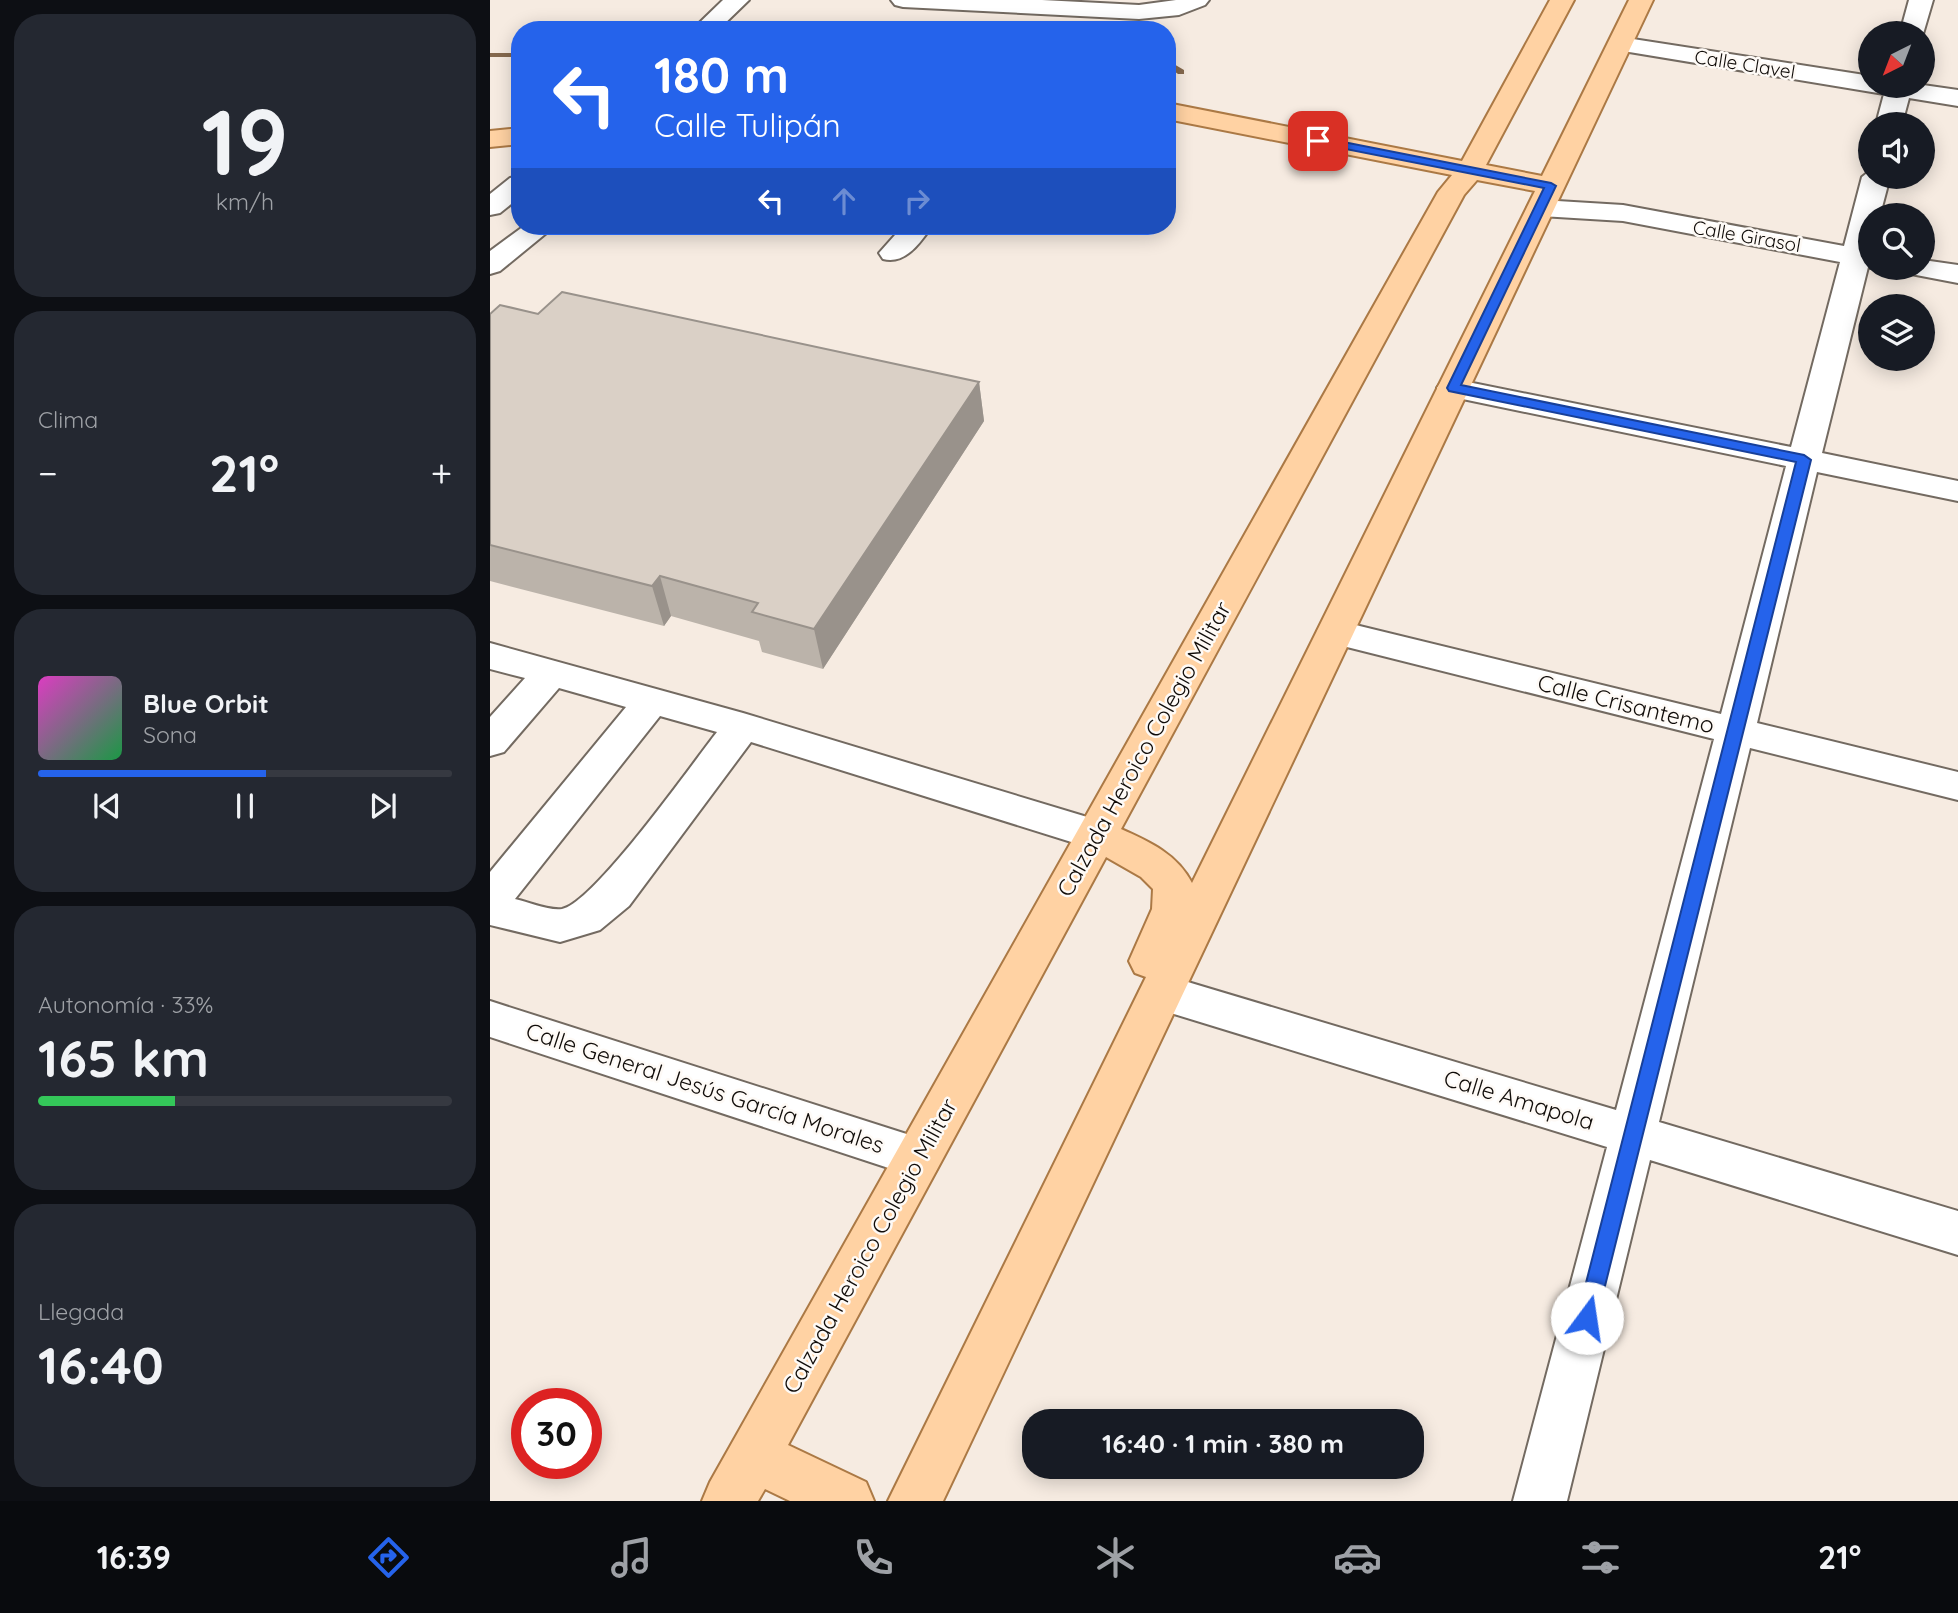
<!DOCTYPE html>
<html lang="es">
<head>
<meta charset="utf-8">
<style>
	body { margin:0; font-family:Quicksand,sans-serif; background:#242831; color:#f1f3f6; height:100vh; display:flex; flex-direction:column; font-size:26px; white-space:nowrap }
	* { box-sizing:border-box; margin:0 }
	p { font-size:23px; color:#9ea1a6 }
	.icon { flex:none; width:38px; height:38px; fill:none; stroke:currentColor; stroke-width:2; stroke-linecap:round; stroke-linejoin:round }
	.map { position:relative; flex:1; overflow:hidden }
	.drawer { display:flex; flex-direction:column; gap:14px; padding:14px; background:#0d0f14; width:490px }
	.drawer>* { flex:none }
	.banner { position:absolute; left:21px; top:21px; width:665px; height:214px; border-radius:28px; box-shadow:0 4px 18px #0003; background:#2563eb; color:#fff; overflow:hidden }
	.needle { width:46px; rotate:222deg }
	.tools { position:absolute; left:1368px; top:21px; display:grid; gap:14px }
	.tools a { display:grid; place-items:center; width:77px; height:77px; border-radius:50%; background:#171b24; box-shadow:0 4px 18px #0003; font-size:35px }
	.speed { position:absolute; left:21px; top:1388px; display:flex; gap:14px; font-size:35px; font-weight:700; text-align:center }
	.speed>* { display:grid; place-content:center; width:91px; height:91px; border-radius:50%; background:#171b24; box-shadow:0 4px 18px #0003; line-height:1 }
	.speed .limit { border:10px solid #d22; background:#fff; color:#111 }
	.pin { position:absolute; display:grid; place-items:center; width:60px; height:60px; color:#fff; margin:-30px; border-radius:14px; box-shadow:0 4px 10px #0006 }
	.me { position:absolute; width:77px; margin:-38px; rotate:14deg; stroke-linejoin:round; filter:drop-shadow(0 0 5px #0008) }
	.turn { display:flex; align-items:center; gap:24px; height:147px; padding:0 28px; font-size:32px }
	.turn .icon { width:91px; height:91px; stroke-width:2.5 }
	.turn b { display:block; font-size:49px; line-height:60px }
	.lanes { display:flex; align-items:center; height:66px; padding:0 28px; background:#0003; justify-content:center; gap:35px; direction:ltr }
	.lanes .off { opacity:.35 }
	.big { font-size:52px; font-weight:700; line-height:1.1 }
	.drawer .tile { flex:1; display:flex; flex-direction:column; justify-content:center; gap:10px; min-width:0; padding:0 24px; border-radius:28px; background:#242831 }
	.drawer .dial { align-items:center; gap:0 }
	.dial b { font-size:91px; line-height:1 }
	.song { display:flex; align-items:center; gap:21px }
	.cover { width:84px; height:84px; border-radius:10px; background:linear-gradient(135deg,hsl(310 70% 55%),hsl(140 70% 35%)) }
	.played { height:7px; border-radius:4px; background:linear-gradient(90deg,#2563eb 55%,#363941 55%) }
	.keys { display:flex; justify-content:space-around; direction:ltr }
	.heat { display:flex; justify-content:space-between; align-items:center; font-size:38px; direction:ltr }
	.charge { height:10px; border-radius:5px; background:linear-gradient(90deg,#34c759 33%,#363941 0) }
	.trip { position:absolute; left:532px; top:1409px; width:402px; height:70px; border-radius:28px; background:#171b24; box-shadow:0 4px 18px #0003; font-weight:700; line-height:70px; text-align:center }
	.menu { display:flex; height:112px; justify-content:space-around; align-items:center; background:#090b0e; color:#9ea1a6 }
	.menu .icon { width:49px; height:49px }
	.menu .current { color:#2563eb }
	.menu b { font-size:32px; color:#f1f3f6 }
	main { display:flex; flex:1; min-height:0 }
	.map>svg:first-child { display:block }
	.lines { fill:none; stroke-linecap:round; stroke-linejoin:round }
	.stream { fill:#85694e; fill-rule:evenodd }
	.minor-casing { stroke:#736a61; stroke-width:4 }
	.major-casing { stroke:#ab7945; stroke-width:4 }
	.minor { fill:#fff; fill-rule:evenodd }
	.major { fill:#ffd2a3; fill-rule:evenodd }
	.wall { fill:#bbb3aa }
	.shaded-wall { fill:#99928b }
	.building { fill:#dad0c6; stroke:#99928b; stroke-width:2 }
	.route { fill:#2563eb; stroke:#184099; stroke-width:2 }
	.labels { text-anchor:middle; stroke-width:5; stroke-linejoin:round; paint-order:stroke }
	.far-street-label { font-size:19px; fill:#100c09; stroke:#fefaf6 }
	.street-label { font-size:23px; fill:#100c09; stroke:#fefaf6 }
</style>
</head>
<body>
<main>
<section class="drawer">
<div class="tile dial"><b>19</b><p>km/h</p></div>
<div class="tile"><p>Clima</p>
<div class="heat"><a>−</a><b class="big">21°</b><a>+</a></div>
</div>
<div class="tile">
<div class="song"><i class="cover"></i><div><b>Blue Orbit</b><p>Sona</p></div></div>
<div class="played"></div>
<div class="keys"><svg class="icon" aria-label="previous" viewBox="0 0 24 24"><path d="M18 5L8 12l10 7zM5 5v14"/></svg><svg class="icon" aria-label="pause" viewBox="0 0 24 24"><path d="M8 5v14M16 5v14"/></svg><svg class="icon" aria-label="next" viewBox="0 0 24 24"><path d="M6 5l10 7-10 7zM19 5v14"/></svg></div>
</div>
<div class="tile"><p>Autonomía · 33%</p><b class="big">165 km</b><div class="charge"></div></div>
<div class="tile"><p>Llegada</p><b class="big">16:40</b></div>
</section>
<div class="map">
<svg width="1468" height="1501" viewBox="0 0 1468 1501">
	<rect width="100%" height="100%" fill="#f6ebe1"/>
	<g class="lines">
		<!-- stream -->
		<path class="stream" d="M0 53H30V57H0Z
			M677 60 694 70V74H688L677 66Z"/>
		<defs>
			<path id="minor" d="M233 0H259L228 30H202Z
				M401 0H552L649 5 686 0H719L715 5 689 15 649 19 413 7 405 5Z
				M1419 0H1443L1433 34 1410 33Z
				M1130 37 1381 76V86L1433 85 1468 90V106L1419 98 1412 124H1386L1394 94 1121 49 1118 44 1121 39Z
				M1381 170V177H1400L1390 215H1381V268L1378 267 1332 453 1468 481V501L1327 472 1267 723 1468 772V800L1260 748 1169 1122 1468 1211V1255L1160 1160 1077 1501H1023L1117 1147 671 1010 656 1004 649 992 656 980 671 974 1126 1110 1224 739 845 644 832 641 827 632 832 623 845 620 1231 714 1296 466 963 397 952 395 947 388 952 381 963 379 1301 447 1350 262 1133 221 1051 216 1041 214 1037 208 1041 202 1051 200 1133 205 1354 246 1372 177Z
				M30 176V197L10 213 0 215V194L20 178Z
				M34 226H65L10 271 0 274V251Z
				M413 226H442C430 243 415 265 393 259L389 253Z
				M1433 260 1468 265V283L1421 274 1417 268H1433Z
				M0 643 253 713 607 820 621 824 627 835 621 846 607 850 261 742 139 906 110 930 70 942 0 925V872L136 707 69 688 14 752 0 756V717L35 678 0 669ZM170 716 227 732C202 764 104 903 72 909 59 911 39 902 25 899Z
				M0 1001 429 1138 445 1144 452 1158 445 1172 429 1178 0 1037Z"/>
			<path id="major" d="M1060 0H1084L996 165 1052 176 1139 0H1163L453 1501H398L656 977 645 973 639 961 662 909 663 889 651 877 616 857 298 1445 376 1482 384 1501H300L275 1489 268 1501H212L220 1482 948 192 962 175 677 119V103L972 161ZM987 180 1045 191 702 883C687 854 660 842 631 829L974 195Z
				M30 128V144L0 147V131Z"/>
		</defs>
		<!-- minor casing -->
		<use href="#minor" class="minor-casing"/>
		<!-- major casing -->
		<use href="#major" class="major-casing"/>
		<!-- minor -->
		<use href="#minor" class="minor"/>
		<!-- major -->
		<use href="#major" class="major"/>
	</g>
	<!-- wall -->
	<path class="wall" d="M0 314 489 382 494 421 333 669 272 652 269 641 181 616 174 626 0 581Z"/>
	<!-- shaded-wall -->
	<path class="shaded-wall" d="M489 382 494 421 333 669 324 629Z
		M170 576 181 616 174 626 162 586Z"/>
	<!-- building -->
	<path class="building" d="M72 292 489 382 324 629 262 612 268 603 170 576 162 586 0 545V314L10 305 48 314Z"/>
	<!-- route -->
	<path class="route" d="M828 137 1061 183 1066 186 971 385 1314 455 1321 460 1107 1318 1104 1325 1097 1328 1090 1325 1087 1318 1306 462 959 391 957 388 1054 188 825 143V138Z"/>
	<g class="labels">
		<!-- far-street labels -->
		<g class="far-street-label">
			<text transform="translate(1255 64) rotate(9)" y="7">Calle Clavel</text>
			<text transform="translate(1257 236) rotate(10)" y="7">Calle Girasol</text>
		</g>
		<!-- street labels -->
		<g class="street-label">
			<text transform="translate(1136 704) rotate(14)" y="8">Calle Crisantemo</text>
			<text transform="translate(654 749) rotate(-61)" y="8">Calzada Heroico Colegio Militar</text>
			<text transform="translate(215 1088) rotate(18)" y="8">Calle General Jesús García Morales</text>
			<text transform="translate(1029 1100) rotate(17)" y="8">Calle Amapola</text>
			<text transform="translate(380 1246) rotate(-61)" y="8">Calzada Heroico Colegio Militar</text>
		</g>
	</g>
</svg>
<div class="tools">
<a><svg class="needle" viewBox="-14 -14 28 28"><path d="M0-13l5 13h-10z" fill="#e53935"/><path d="M0 13l5-13h-10z" fill="#9ea1a6"/></svg></a>
<a><svg class="icon" aria-label="sound" viewBox="0 0 24 24"><path d="M4 9h4l5-4v14l-5-4H4zM17 9q2 3 0 6"/></svg></a>
<a><svg class="icon" aria-label="search" viewBox="0 0 24 24"><circle cx="10" cy="10" r="6"/><path d="M15 15l6 6"/></svg></a>
<a><svg class="icon" aria-label="layers" viewBox="0 0 24 24"><path d="M12 4l9 5-9 5-9-5zM3 14l9 5 9-5"/></svg></a>
</div>
<div class="speed"><div class="limit">30</div></div>
<div class="pin" style="left:828px;top:141px;background:#d93025"><svg class="icon" aria-label="arrive" viewBox="0 0 24 24"><path d="M6 21V4h12l-3 4 3 4H6"/></svg></div>
<svg class="me" style="left:1097px;top:1318px" viewBox="-20 -20 40 40"><circle r="19" fill="#fff"/><path d="M0-13L10 11 0 6-10 11z" fill="#2563eb"/></svg>
<div class="trip">16:40 · 1 min · 380 m</div>
<div class="banner">
<div class="turn"><svg class="icon" aria-label="left" viewBox="0 0 24 24"><path d="M17 20v-9H6M10 6l-5 5 5 5"/></svg><div><b>180 m</b>Calle Tulipán</div></div>
<div class="lanes"><svg class="icon" aria-label="left" viewBox="0 0 24 24"><path d="M17 20v-9H6M10 6l-5 5 5 5"/></svg><svg class="icon off" aria-label="ahead" viewBox="0 0 24 24"><path d="M12 20V5M6 11l6-6 6 6"/></svg><svg class="icon off" aria-label="right" viewBox="0 0 24 24"><path d="M7 20v-9h11M14 6l5 5-5 5"/></svg></div>
</div>
</div>
</main>
<nav class="menu">
<b>16:39</b>
<svg class="icon current" aria-label="directions" viewBox="0 0 24 24"><path d="M12 3l9 9-9 9-9-9zM9 14v-3h6M13 9l2 2-2 2"/></svg>
<svg class="icon" aria-label="music" viewBox="0 0 24 24"><path d="M9 18V5l10-2v13"/><circle cx="6" cy="18" r="3"/><circle cx="16" cy="16" r="3"/></svg>
<svg class="icon" aria-label="phone" viewBox="0 0 24 24"><path d="M5 4h4l2 5-3 2q2 4 5 5l2-3 5 2v4C11 20 4 13 5 4z"/></svg>
<svg class="icon" aria-label="climate" viewBox="0 0 24 24"><path d="M12 3v18M4 7l16 10M4 17L20 7"/></svg>
<svg class="icon" aria-label="car" viewBox="0 0 24 24"><path d="M5 17H2v-5l4-1 3-4h7l3 4 3 1v5h-3M9 17h6M6 11h13"/><circle cx="7" cy="17" r="2"/><circle cx="17" cy="17" r="2"/></svg>
<svg class="icon" aria-label="filters" viewBox="0 0 24 24"><path d="M4 7h16M4 17h16"/><circle cx="9" cy="7" r="2"/><circle cx="15" cy="17" r="2"/></svg>
<b>21°</b>
</nav>
</body>
</html>
